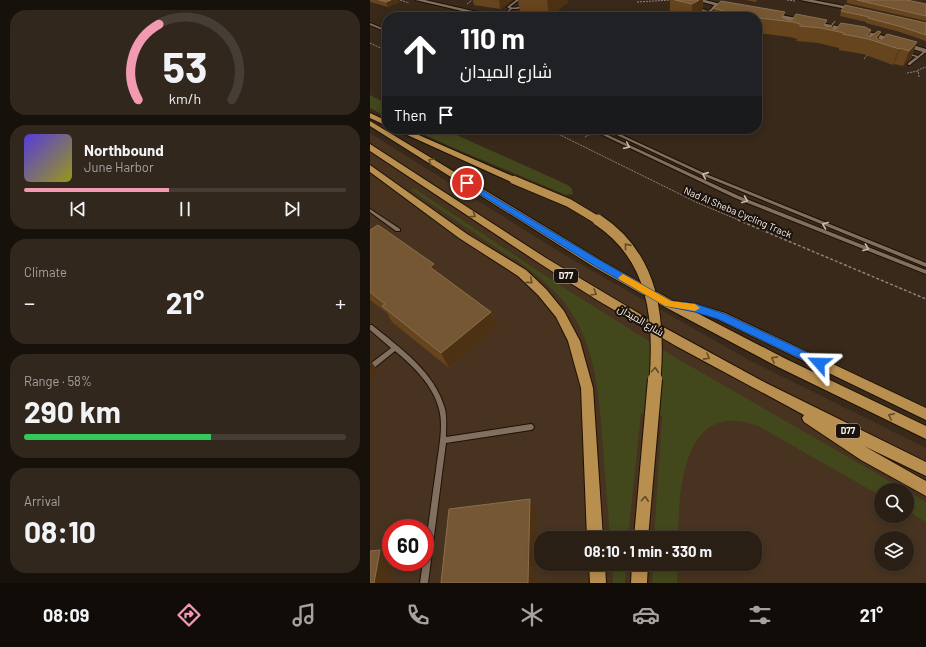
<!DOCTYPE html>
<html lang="en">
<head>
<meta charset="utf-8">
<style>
	body { margin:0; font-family:Barlow,Cairo,sans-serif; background:#32271d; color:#f1f3f6; height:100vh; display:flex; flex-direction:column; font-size:15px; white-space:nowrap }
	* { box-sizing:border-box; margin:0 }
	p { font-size:13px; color:#a5a2a0 }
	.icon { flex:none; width:22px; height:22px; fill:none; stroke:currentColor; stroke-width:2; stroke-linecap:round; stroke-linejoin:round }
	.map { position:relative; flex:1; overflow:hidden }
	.drawer { display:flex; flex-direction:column; gap:10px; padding:10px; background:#17110b; width:370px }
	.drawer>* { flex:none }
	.top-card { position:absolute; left:12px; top:12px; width:380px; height:122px; border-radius:16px; box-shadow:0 2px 10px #0003,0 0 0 1px #463d34; background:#202124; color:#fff; overflow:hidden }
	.fabs { position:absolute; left:504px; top:483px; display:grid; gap:8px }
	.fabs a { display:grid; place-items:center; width:40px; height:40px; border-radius:50%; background:#2a1f14; box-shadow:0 2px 10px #0003,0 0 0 1px #463d34; font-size:20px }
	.speed { position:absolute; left:12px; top:519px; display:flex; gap:8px; font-size:20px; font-weight:700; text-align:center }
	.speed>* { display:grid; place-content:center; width:52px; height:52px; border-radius:50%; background:#2a1f14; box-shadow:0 2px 10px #0003,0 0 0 1px #463d34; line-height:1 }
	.speed .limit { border:6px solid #d22; background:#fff; color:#111 }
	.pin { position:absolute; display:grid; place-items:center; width:34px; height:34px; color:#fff; margin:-17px; border:2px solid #fff; border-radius:50%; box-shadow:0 1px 4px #0007 }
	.me { position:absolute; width:44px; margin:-22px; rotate:295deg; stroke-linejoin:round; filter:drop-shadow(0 0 3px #0008) }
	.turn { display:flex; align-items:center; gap:14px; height:84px; padding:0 12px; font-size:18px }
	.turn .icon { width:52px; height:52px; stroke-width:2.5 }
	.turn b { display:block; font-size:28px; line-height:34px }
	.then { display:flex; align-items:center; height:38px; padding:0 12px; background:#0003; gap:8px; font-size:15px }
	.big { font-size:30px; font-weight:700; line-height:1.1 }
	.drawer .card { flex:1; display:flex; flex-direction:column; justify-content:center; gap:6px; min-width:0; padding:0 14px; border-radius:16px; background:#32271d }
	.drawer .dial { align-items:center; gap:0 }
	.dial svg { height:104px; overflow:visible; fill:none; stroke:#463d34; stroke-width:7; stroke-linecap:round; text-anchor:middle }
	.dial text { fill:#f1f3f6; stroke:none }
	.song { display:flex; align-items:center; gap:12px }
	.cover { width:48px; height:48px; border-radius:6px; background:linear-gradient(135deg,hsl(250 70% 55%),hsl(60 70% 35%)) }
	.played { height:4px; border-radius:2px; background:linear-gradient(90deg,#f19ab1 45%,#463d34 45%) }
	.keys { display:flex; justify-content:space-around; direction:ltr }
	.heat { display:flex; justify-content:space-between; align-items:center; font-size:22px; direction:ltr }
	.charge { height:6px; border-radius:3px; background:linear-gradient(90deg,#34c759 58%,#463d34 0) }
	.trip { position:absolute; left:164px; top:531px; width:228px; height:40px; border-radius:16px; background:#2a1f14; box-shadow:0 2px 10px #0003,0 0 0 1px #463d34; font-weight:700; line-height:40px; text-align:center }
	.dock { display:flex; height:64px; justify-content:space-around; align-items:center; background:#110c08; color:#a5a2a0 }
	.dock .icon { width:28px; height:28px }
	.dock .on { color:#f19ab1 }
	.dock b { font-size:18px; color:#f1f3f6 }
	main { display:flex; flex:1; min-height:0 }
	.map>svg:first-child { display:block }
	.built { fill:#473320; fill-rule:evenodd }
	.green { fill:#43481c }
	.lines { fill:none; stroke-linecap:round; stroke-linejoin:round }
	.service-casing { stroke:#1f1104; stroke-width:2 }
	.minor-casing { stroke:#1f1104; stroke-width:2 }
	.primary-casing { stroke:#1f1104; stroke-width:2 }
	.path-far1 { stroke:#8f8276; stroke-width:1; stroke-dasharray:2 1; stroke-linecap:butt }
	.path { stroke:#8f8276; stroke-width:1.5; stroke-dasharray:3 2; stroke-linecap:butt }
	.service { fill:#816f5f; fill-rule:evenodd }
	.minor { fill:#816f5f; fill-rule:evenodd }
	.primary { fill:#b98f4f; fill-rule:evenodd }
	.primary-bridge-far2-casing { stroke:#1f1104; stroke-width:10; stroke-linecap:butt }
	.primary-bridge-far1-casing { stroke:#1f1104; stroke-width:13; stroke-linecap:butt }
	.primary-bridge-casing { stroke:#1f1104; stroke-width:16; stroke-linecap:butt }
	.primary-bridge-far2 { stroke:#b98f4f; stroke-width:8 }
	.primary-bridge-far1 { stroke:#b98f4f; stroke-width:11 }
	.primary-bridge { stroke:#b98f4f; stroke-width:14 }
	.wall { fill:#66441d }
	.shaded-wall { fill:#4d3113 }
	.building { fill:#765733; stroke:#8b6f4f }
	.oneway { stroke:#cabdb1 }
	.oneway2 { stroke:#624b2b }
	.route { fill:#1a73e8; stroke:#114b97 }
	.slow { fill:#f59e0b }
	.labels { text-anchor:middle; stroke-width:4; stroke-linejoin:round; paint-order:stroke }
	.shield { fill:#1a130d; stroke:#b8aea6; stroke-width:1 }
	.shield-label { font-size:9px; font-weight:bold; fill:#fbf1e8 }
	.street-label { font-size:10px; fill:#fbf1e8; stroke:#1a130d }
</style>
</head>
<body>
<main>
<section class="drawer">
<div class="card dial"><svg viewBox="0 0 100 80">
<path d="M14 69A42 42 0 1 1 86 69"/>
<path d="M14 69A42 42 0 0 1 30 11" stroke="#f19ab1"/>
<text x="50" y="56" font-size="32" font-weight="700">53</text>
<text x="50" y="72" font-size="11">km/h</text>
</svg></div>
<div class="card">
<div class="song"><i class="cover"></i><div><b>Northbound</b><p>June Harbor</p></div></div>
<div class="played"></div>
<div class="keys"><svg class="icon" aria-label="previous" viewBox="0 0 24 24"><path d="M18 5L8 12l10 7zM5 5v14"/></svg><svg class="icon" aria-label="pause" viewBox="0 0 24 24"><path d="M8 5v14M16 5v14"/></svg><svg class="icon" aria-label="next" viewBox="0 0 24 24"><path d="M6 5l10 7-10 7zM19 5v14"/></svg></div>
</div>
<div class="card"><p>Climate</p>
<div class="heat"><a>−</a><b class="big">21°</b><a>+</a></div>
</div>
<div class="card"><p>Range · 58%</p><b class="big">290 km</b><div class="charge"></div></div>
<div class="card"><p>Arrival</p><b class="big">08:10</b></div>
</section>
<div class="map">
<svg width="556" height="583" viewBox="0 0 556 583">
	<rect width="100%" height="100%" fill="#38291a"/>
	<!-- built -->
	<path class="built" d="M0 133 198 257 379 360 556 448V583H0ZM511 490H537V516H511ZM21 528H55V562H21ZM171 538H385V564H171ZM511 538H537V564H511Z"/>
	<!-- green -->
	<path class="green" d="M0 95 17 104V117L0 108Z
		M42 129H73L198 185 202 189 203 194 196 195 86 149Z
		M44 188 177 277 296 352 535 490H511V496L388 426C313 398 309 489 308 538H284L292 416 271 413 258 538H240C238 508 235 477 233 447 229 396 227 345 194 302 180 285 162 271 144 258H141L41 190Z
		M537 491 556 502V522L537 511Z
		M242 564H256L255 583H243Z
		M283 564H308L307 583H282Z"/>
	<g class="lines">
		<defs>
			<path id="service" d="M146 0H149L140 7C151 10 153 1 161 0L151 8 147 9H142L131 17H128L140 9 137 7Z
				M345 4 347 5C343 11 336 17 329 17L336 12 324 8 325 7 338 11 341 9Z
				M0 23 17 30V32L0 25Z
				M555 50H556V52L540 65H538V63L546 57 535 54V52L548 56Z
				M220 129H225L369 196 556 270V274L365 198Z
				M234 129H239L336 174 556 263V267L334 176Z
				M0 209 30 229V231H26L0 212Z
				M0 325H2C30 348 65 372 75 409 77 417 76 428 76 437L161 424 163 425 164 427 163 429 161 430 76 443 58 583H50L53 562H55V549C59 523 62 496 66 470 68 452 74 427 69 409 63 385 43 366 25 351L4 368H0V364L21 348 0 330Z"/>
			<path id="minor" d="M45 0H55L129 17H118Z
				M325 0H335L362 7 359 9Z
				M430 0H443L490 9 487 11Z
				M401 13 507 34 556 49V53L506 38 399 16 398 15Z"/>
			<path id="primary" d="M0 113 17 121V126L0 118Z
				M0 121 232 261 303 301 326 304 355 313 556 408V420L347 319 325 312 416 359 556 426V439L408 367 295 307 224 267 0 126Z
				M24 129H35L147 178 149 180 147 182H141Z
				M0 144 176 258 275 317 396 383 556 462V476L494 446 556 481V496L491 460 434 422 432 418 434 415 306 346 227 300 169 263 0 151Z
				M0 165 97 234 156 270 176 289 194 311 210 341 223 388 233 538H217L211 388 198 341 186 317 168 295 148 276 89 238 0 172Z
				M219 564H235L236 583H220Z
				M262 564H278L277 583H261Z"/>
		</defs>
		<!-- service casing -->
		<use href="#service" class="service-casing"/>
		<!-- minor casing -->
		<use href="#minor" class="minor-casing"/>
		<!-- primary casing -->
		<use href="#primary" class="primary-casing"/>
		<!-- path-far1 -->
		<path class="path-far1" d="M30 0 39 3
			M417 0 425 1
			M267 2 301 0
			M97 4 102 0
			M0 43 17 51
			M494 59 498 54
			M537 73 548 71
			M549 77 548 70 556 67
			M178 129 328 203 371 221
			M215 137 220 134"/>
		<!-- path -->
		<path class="path" d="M368 220 556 299"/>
		<!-- service -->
		<use href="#service" class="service"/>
		<!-- minor -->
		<use href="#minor" class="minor"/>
		<!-- primary -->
		<use href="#primary" class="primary"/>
		<defs>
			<path id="primary-bridge-far2" d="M144 180 199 203 229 221"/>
			<path id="primary-bridge-far1" d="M228 220C284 257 290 318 285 380"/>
			<path id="primary-bridge" d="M271 538 285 379"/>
		</defs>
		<!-- primary-bridge-far2 casing -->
		<use href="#primary-bridge-far2" class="primary-bridge-far2-casing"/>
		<!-- primary-bridge-far1 casing -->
		<use href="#primary-bridge-far1" class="primary-bridge-far1-casing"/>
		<!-- primary-bridge casing -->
		<use href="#primary-bridge" class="primary-bridge-casing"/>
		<!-- primary-bridge-far2 -->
		<use href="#primary-bridge-far2" class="primary-bridge-far2"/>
		<!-- primary-bridge-far1 -->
		<use href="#primary-bridge-far1" class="primary-bridge-far1"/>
		<!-- primary-bridge -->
		<use href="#primary-bridge" class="primary-bridge"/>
	</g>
	<!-- wall -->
	<path class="wall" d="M0 0H28L29 2 18 7 0 2Z
		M103 0H142L130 9 104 5Z
		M148 0H198V2L180 17H175L150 12Z
		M300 0H333L332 12 324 17H314L304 15V13L300 12Z
		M375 0H387L386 2Z
		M477 0H537L556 4V21L477 3Z
		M344 8 414 18 419 20 456 26 463 29 501 30 499 36 500 37 511 32 508 40 547 42 541 58 533 66 524 64 523 65 493 54 469 50V48L448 43 426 41 427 39 420 37 387 33V17H343Z
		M471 11 556 23V41L530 32 496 23V22L470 16Z
		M0 230 64 264 68 273 121 312 127 327 79 368 22 322 17 313 0 300Z"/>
	<!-- shaded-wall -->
	<path class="shaded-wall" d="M21 0H28L29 2 18 7 16 2Z
		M129 0H142L130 9Z
		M177 0H198V2L180 17H179Z
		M329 0H333L332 12 324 17H322V4Z
		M465 21 462 30 461 26Z
		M501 30 498 39 497 35Z
		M511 32 507 42 506 37Z
		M547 42 541 58 533 66 539 51Z
		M530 48 524 64 523 65 529 49Z
		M64 264 71 281 60 267Z
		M121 312 127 327 79 368 71 353Z
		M0 360 9 372 0 379Z
		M160 499 166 511 165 583H158Z
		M10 550 21 558V562H23L19 583H4Z"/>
	<!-- building -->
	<path class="building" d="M9 0H21L16 2Z
		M305 0H329L322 4Z
		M487 0H537L556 4V16Z
		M351 1 415 12 412 17 419 20H422L426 14 457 20 454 25 457 27 461 26 465 21 461 26 463 29H466L471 23 495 27 501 30 497 35 500 37 508 31 511 32 506 37 508 40H511L517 34 547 42 539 51 530 48 529 49 498 39 473 34 474 33 451 28 430 26V24L423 22 389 18V17L361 13 344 8Z
		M475 5 556 23V35L532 27 498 18 499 17 471 11Z
		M8 225 64 264 60 267 121 312 71 353 12 306 15 304 0 292V230Z
		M160 499 158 583H71L79 509Z
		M10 550 4 583H0V551Z"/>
	<!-- one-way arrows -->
	<defs><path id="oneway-chevron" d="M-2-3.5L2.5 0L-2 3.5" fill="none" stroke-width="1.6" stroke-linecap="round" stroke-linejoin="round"/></defs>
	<g class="oneway">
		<use href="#oneway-chevron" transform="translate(257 146) rotate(26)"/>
		<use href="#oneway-chevron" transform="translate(335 175) rotate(-156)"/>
		<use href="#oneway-chevron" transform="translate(375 200) rotate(23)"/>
		<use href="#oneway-chevron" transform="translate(455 225) rotate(-158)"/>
		<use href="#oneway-chevron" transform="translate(496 248) rotate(21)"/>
	</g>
	<g class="oneway2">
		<use href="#oneway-chevron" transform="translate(61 161) rotate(-149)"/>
		<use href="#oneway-chevron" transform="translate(103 215) rotate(34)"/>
		<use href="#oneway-chevron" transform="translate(257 246) rotate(-129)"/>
		<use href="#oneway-chevron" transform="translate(160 281) rotate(41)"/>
		<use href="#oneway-chevron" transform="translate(224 293) rotate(31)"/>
		<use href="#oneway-chevron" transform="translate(337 357) rotate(29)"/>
		<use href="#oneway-chevron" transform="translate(404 359) rotate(-152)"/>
		<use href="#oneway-chevron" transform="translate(285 370) rotate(-85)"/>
		<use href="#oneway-chevron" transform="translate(521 416) rotate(-154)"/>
		<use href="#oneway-chevron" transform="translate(275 499) rotate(-86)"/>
	</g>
	<!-- route -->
	<path class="route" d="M97 181 231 261 301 301 326 304 355 314 453 360 454 363 453 366 449 367 446 366 348 319 325 312 295 306 225 266 95 185 93 183Z"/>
	<!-- slow -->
	<path class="slow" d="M253 274 301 301 325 304 330 308 325 311 295 306 250 280 248 278Z"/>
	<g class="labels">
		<!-- shield labels -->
		<g class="shield">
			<rect x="184" y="269" width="24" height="14" rx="3"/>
			<rect x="466" y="424" width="24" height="14" rx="3"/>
		</g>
		<g class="shield-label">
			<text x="196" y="279">D77</text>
			<text x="478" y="434">D77</text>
		</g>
		<!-- street labels -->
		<g class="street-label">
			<text transform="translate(368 212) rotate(23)" y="4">Nad Al Sheba Cycling Track</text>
			<text transform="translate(271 320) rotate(30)" y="4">شارع الميدان</text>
		</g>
	</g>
</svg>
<div class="fabs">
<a><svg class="icon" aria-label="search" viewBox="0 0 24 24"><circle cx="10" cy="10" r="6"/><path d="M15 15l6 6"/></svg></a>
<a><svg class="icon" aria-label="layers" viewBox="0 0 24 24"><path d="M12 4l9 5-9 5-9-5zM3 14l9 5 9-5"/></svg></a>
</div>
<div class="speed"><div class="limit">60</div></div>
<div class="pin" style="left:97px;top:183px;background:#d93025"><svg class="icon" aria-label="arrive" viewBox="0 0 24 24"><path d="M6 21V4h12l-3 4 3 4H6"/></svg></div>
<svg class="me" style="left:449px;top:363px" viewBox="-20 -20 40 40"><path d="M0-17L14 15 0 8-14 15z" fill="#1a73e8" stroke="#fff" stroke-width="4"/></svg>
<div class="trip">08:10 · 1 min · 330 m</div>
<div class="top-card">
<div class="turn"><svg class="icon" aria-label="ahead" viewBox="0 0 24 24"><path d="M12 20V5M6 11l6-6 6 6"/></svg><div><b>110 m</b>شارع الميدان</div></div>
<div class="then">Then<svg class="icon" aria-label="arrive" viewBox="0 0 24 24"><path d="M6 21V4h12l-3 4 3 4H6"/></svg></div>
</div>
</div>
</main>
<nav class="dock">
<b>08:09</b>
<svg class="icon on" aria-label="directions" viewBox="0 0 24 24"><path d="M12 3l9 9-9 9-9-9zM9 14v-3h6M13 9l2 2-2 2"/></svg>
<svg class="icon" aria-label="music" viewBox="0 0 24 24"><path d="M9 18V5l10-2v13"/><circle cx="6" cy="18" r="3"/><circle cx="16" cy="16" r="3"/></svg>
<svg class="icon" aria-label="phone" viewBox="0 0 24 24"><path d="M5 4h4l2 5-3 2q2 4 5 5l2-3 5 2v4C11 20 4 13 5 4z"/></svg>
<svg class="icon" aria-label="climate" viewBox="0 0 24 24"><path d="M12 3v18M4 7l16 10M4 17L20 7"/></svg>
<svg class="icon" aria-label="car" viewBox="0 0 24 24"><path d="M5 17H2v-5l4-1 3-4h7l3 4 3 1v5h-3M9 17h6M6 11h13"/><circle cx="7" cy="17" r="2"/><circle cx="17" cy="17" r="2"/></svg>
<svg class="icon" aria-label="filters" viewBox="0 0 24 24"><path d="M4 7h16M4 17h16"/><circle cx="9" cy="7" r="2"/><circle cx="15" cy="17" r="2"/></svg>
<b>21°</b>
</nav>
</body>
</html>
